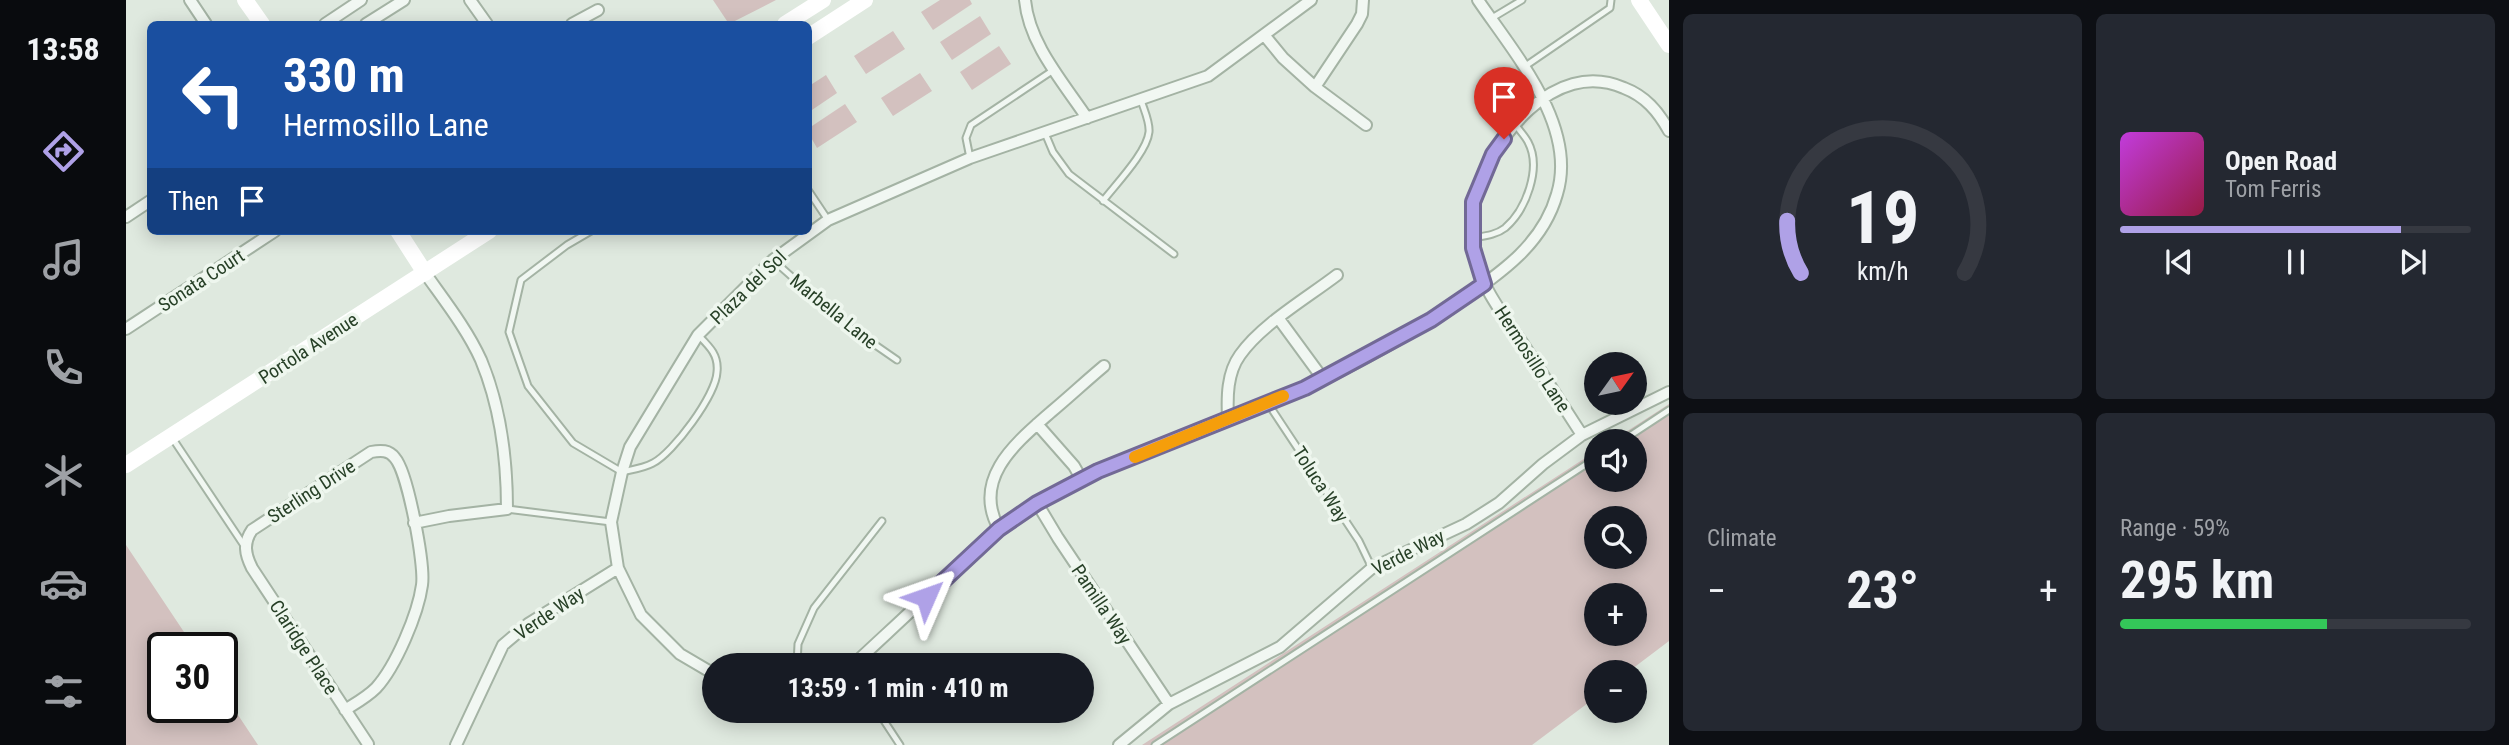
<!DOCTYPE html>
<html lang="en">
<head>
<meta charset="utf-8">
<style>
	body { margin:0; font-family:"Roboto Condensed",sans-serif; background:#242831; color:#f1f3f6; height:100vh; display:flex; flex-direction:column; font-size:26px; white-space:nowrap }
	* { box-sizing:border-box; margin:0 }
	p { font-size:23px; color:#9ea1a6 }
	.icon { flex:none; width:38px; height:38px; fill:none; stroke:currentColor; stroke-width:2; stroke-linecap:round; stroke-linejoin:round }
	.map { position:relative; flex:1; overflow:hidden }
	.drawer { display:flex; flex-direction:column; gap:14px; padding:14px; background:#0d0f14; width:840px }
	.drawer>* { flex:none }
	.hud { position:absolute; left:21px; top:21px; width:665px; height:214px; border-radius:10px; box-shadow:0 4px 18px #0003; background:#1a4fa0; color:#fff; overflow:hidden }
	.needle { width:46px; rotate:57deg }
	.tools { position:absolute; left:1458px; top:352px; display:grid; gap:14px }
	.tools a { display:grid; place-items:center; width:63px; height:63px; border-radius:50%; background:#171b24; box-shadow:0 4px 18px #0003; font-size:35px }
	.speed { position:absolute; left:21px; top:632px; display:flex; gap:14px; font-size:35px; font-weight:700; text-align:center }
	.speed>* { display:grid; place-content:center; width:91px; height:91px; border-radius:50%; background:#171b24; box-shadow:0 4px 18px #0003; line-height:1 }
	.speed .limit { border:4px solid #111; border-radius:10px; background:#fff; color:#111 }
	.pin { position:absolute; display:grid; place-items:center; width:60px; height:60px; color:#fff; margin:-72px -30px; border-radius:50% 50% 50% 0; rotate:-45deg; box-shadow:0 0 7px #0007 }
	.pin .icon { rotate:45deg }
	.me { position:absolute; width:77px; margin:-38px; rotate:47deg; stroke-linejoin:round; filter:drop-shadow(0 0 5px #0008) }
	.turn { display:flex; align-items:center; gap:24px; height:147px; padding:0 21px; font-size:32px }
	.turn .icon { width:91px; height:91px; stroke-width:2.5 }
	.turn b { display:block; font-size:49px; line-height:60px }
	.then { display:flex; align-items:center; height:66px; padding:0 21px; background:#0003; gap:14px; font-size:26px }
	.big { font-size:52px; font-weight:700; line-height:1.1 }
	.drawer .tile { flex:1; display:flex; flex-direction:column; justify-content:center; gap:10px; min-width:0; padding:0 24px; border-radius:10px; background:#242831 }
	.drawer .dial { align-items:center; gap:0 }
	.dial svg { height:182px; overflow:visible; fill:none; stroke:#363941; stroke-width:7; stroke-linecap:round; text-anchor:middle }
	.dial text { fill:#f1f3f6; stroke:none }
	.song { display:flex; align-items:center; gap:21px }
	.cover { width:84px; height:84px; border-radius:10px; background:linear-gradient(135deg,hsl(290 70% 55%),hsl(340 70% 35%)) }
	.played { height:7px; border-radius:4px; background:linear-gradient(90deg,#afa1e7 80%,#363941 80%) }
	.keys { display:flex; justify-content:space-around; direction:ltr }
	.heat { display:flex; justify-content:space-between; align-items:center; font-size:38px; direction:ltr }
	.charge { height:10px; border-radius:5px; background:linear-gradient(90deg,#34c759 59%,#363941 0) }
	.drawer .tiles { flex:1; display:grid; gap:14px; grid-template-columns:repeat(2,1fr) }
	.trip { position:absolute; left:576px; top:653px; width:392px; height:70px; border-radius:35px; background:#171b24; box-shadow:0 4px 18px #0003; font-weight:700; line-height:70px; text-align:center }
	main { display:flex; flex:1; min-height:0 }
	.tab-bar { display:flex; flex-direction:column; width:126px; justify-content:space-around; align-items:center; background:#090b0e; color:#9ea1a6 }
	.tab-bar .icon { width:49px; height:49px }
	.tab-bar .selected { color:#afa1e7 }
	.tab-bar b { font-size:32px; color:#f1f3f6 }
	.map>svg:first-child { display:block }
	.green { fill:#d3c1bf; fill-rule:evenodd }
	.lines { fill:none; stroke-linecap:round; stroke-linejoin:round }
	.lane-casing { stroke:#a4b3a4; stroke-width:9 }
	.street-casing { stroke:#a4b3a4; stroke-width:14 }
	.lane { stroke:#f1f7f2; stroke-width:5 }
	.street { stroke:#f1f7f2; stroke-width:10 }
	.secondary { stroke:#fff; stroke-width:16 }
	.route-casing { stroke:#726996; stroke-width:18 }
	.route { stroke:#afa1e7; stroke-width:12 }
	.slow { stroke:#f59e0b; stroke-width:12 }
	.labels { text-anchor:middle; stroke-width:7; stroke-linejoin:round; paint-order:stroke }
	.street-label { font-size:19px; fill:#274027; stroke:#eef6ee }
</style>
</head>
<body>
<main>
<nav class="tab-bar">
<b>13:58</b>
<svg class="icon selected" aria-label="directions" viewBox="0 0 24 24"><path d="M12 3l9 9-9 9-9-9zM9 14v-3h6M13 9l2 2-2 2"/></svg>
<svg class="icon" aria-label="music" viewBox="0 0 24 24"><path d="M9 18V5l10-2v13"/><circle cx="6" cy="18" r="3"/><circle cx="16" cy="16" r="3"/></svg>
<svg class="icon" aria-label="phone" viewBox="0 0 24 24"><path d="M5 4h4l2 5-3 2q2 4 5 5l2-3 5 2v4C11 20 4 13 5 4z"/></svg>
<svg class="icon" aria-label="climate" viewBox="0 0 24 24"><path d="M12 3v18M4 7l16 10M4 17L20 7"/></svg>
<svg class="icon" aria-label="car" viewBox="0 0 24 24"><path d="M5 17H2v-5l4-1 3-4h7l3 4 3 1v5h-3M9 17h6M6 11h13"/><circle cx="7" cy="17" r="2"/><circle cx="17" cy="17" r="2"/></svg>
<svg class="icon" aria-label="filters" viewBox="0 0 24 24"><path d="M4 7h16M4 17h16"/><circle cx="9" cy="7" r="2"/><circle cx="15" cy="17" r="2"/></svg>
</nav>
<div class="map">
<svg width="1543" height="745" viewBox="0 0 1543 745">
	<rect width="100%" height="100%" fill="#dfe9df"/>
	<!-- green -->
	<path class="green" d="M587 0H650L603 24Z
		M814 0H844L846 4 807 30 795 12Z
		M854 16 865 34 826 60 814 42Z
		M767 31 779 49 740 74 728 56Z
		M873 46 885 64 846 90 834 72Z
		M794 73 806 91 767 116 755 98Z
		M700 75 711 93 683 112V86Z
		M719 104 731 122 691 148 683 134V128Z
		M1543 404V641L1502 672H1470V697L1406 745H1016L1470 451V480H1508V441H1486ZM1470 518H1508V556H1470ZM1470 595H1508V634H1470Z
		M0 545 68 647 37 648V707H96V691L132 745H0Z"/>
	<g class="lines">
		<defs>
			<path id="lane" d="M1366 18 1396 0
				M1398 67 1484 8 1485 0
				M919 133 927 152 943 174 1048 254
				M844 158 840 138 845 125 929 69
				M682 190 702 220
				M977 201C990 184 1021 152 1023 132 1024 122 1018 110 1015 100
				M465 231 441 245 395 280 383 332 402 386 447 443 496 472C505 470 518 468 527 463 547 453 590 395 591 372 593 355 583 346 572 335
				M1347 238C1358 236 1370 235 1379 228 1400 210 1416 168 1402 142 1399 136 1393 130 1389 124
				M647 260 719 324 771 360
				M1143 405 1233 541 1246 568
				M47 439 119 547
				M1496 441 1543 410
				M381 509 485 522
				M671 665 672 644 688 608 756 521
				M751 710 774 745
				M1029 745 1470 458"/>
			<path id="street" d="M64 0 80 24
				M344 0 361 24
				M899 0C903 44 937 82 961 118
				M199 24 235 0
				M240 24 278 0
				M446 24 472 10
				M1139 36 1157 58 1189 87 1231 24 1236 14 1237 0
				M1189 87 1240 125
				M0 217 24 201
				M1153 319 1197 379
				M0 329 149 231
				M1102 418C1101 397 1101 373 1114 355 1136 324 1181 298 1211 275
				M911 424 948 466 956 480
				M1456 435C1437 406 1419 378 1401 350 1380 318 1353 287 1347 248 1345 235 1344 213 1348 200 1365 140 1427 57 1498 88 1519 96 1532 111 1543 131
				M911 503 932 538 1043 704
				M288 523 323 516 381 509C381 457 375 408 355 360 341 329 318 300 299 273
				M873 529C845 478 891 442 925 412 943 397 960 381 978 366
				M727 665C759 635 791 606 822 576 850 550 877 523 910 503 974 465 1054 437 1124 411 1197 383 1270 344 1335 300 1376 272 1417 244 1431 194 1452 126 1388 53 1352 0
				M588 674 554 654 515 615 492 568 485 522 496 472 504 447 572 335 647 260 702 220 844 158 1082 76 1185 0
				M219 710C230 703 241 697 250 688 270 666 292 614 296 585 299 565 282 473 269 458 263 450 255 450 245 452L126 530C117 543 119 554 126 568L242 744V745
				M330 745 377 645 402 624 492 568
				M993 745 1043 704 1154 647 1246 568 1340 524 1373 503 1417 464 1456 435 1543 392"/>
		</defs>
		<!-- lane casing -->
		<use href="#lane" class="lane-casing"/>
		<!-- street casing -->
		<use href="#street" class="street-casing"/>
		<!-- lane -->
		<use href="#lane" class="lane"/>
		<!-- street -->
		<use href="#street" class="street"/>
		<!-- secondary -->
		<path class="secondary" d="M119 0 136 24
			M1513 0 1543 45
			M659 24 697 0
			M682 37 739 0
			M272 231 299 273
			M0 465 363 231"/>
	</g>
	<g class="lines">
		<defs>
			<path id="route" d="M800 597 873 529 911 503 972 471 1179 388 1305 320 1358 284 1347 248V202L1367 154 1378 139"/>
		</defs>
		<!-- route casing -->
		<use href="#route" class="route-casing"/>
		<!-- route -->
		<use href="#route" class="route"/>
		<!-- slow -->
		<path class="slow" d="M1009 457 1157 396"/>
	</g>
	<g class="labels">
		<!-- street labels -->
		<g class="street-label">
			<text transform="translate(75 280) rotate(-33)" y="7">Sonata Court</text>
			<text transform="translate(622 287) rotate(-44)" y="7">Plaza del Sol</text>
			<text transform="translate(708 311) rotate(39)" y="7">Marbella Lane</text>
			<text transform="translate(182 348) rotate(-33)" y="7">Portola Avenue</text>
			<text transform="translate(1407 359) rotate(57)" y="7">Hermosillo Lane</text>
			<text transform="translate(1195 484) rotate(57)" y="7">Toluca Way</text>
			<text transform="translate(185 491) rotate(-33)" y="7">Sterling Drive</text>
			<text transform="translate(1282 552) rotate(-27)" y="7">Verde Way</text>
			<text transform="translate(976 604) rotate(56)" y="7">Pamilla Way</text>
			<text transform="translate(423 613) rotate(-34)" y="7">Verde Way</text>
			<text transform="translate(178 647) rotate(57)" y="7">Claridge Place</text>
		</g>
	</g>
</svg>
<div class="tools">
<a><svg class="needle" viewBox="-14 -14 28 28"><path d="M0-13l5 13h-10z" fill="#e53935"/><path d="M0 13l5-13h-10z" fill="#9ea1a6"/></svg></a>
<a><svg class="icon" aria-label="sound" viewBox="0 0 24 24"><path d="M4 9h4l5-4v14l-5-4H4zM17 9q2 3 0 6"/></svg></a>
<a><svg class="icon" aria-label="search" viewBox="0 0 24 24"><circle cx="10" cy="10" r="6"/><path d="M15 15l6 6"/></svg></a>
<a>+</a>
<a>−</a>
</div>
<div class="speed"><div class="limit">30</div></div>
<div class="pin" style="left:1378px;top:139px;background:#d93025"><svg class="icon" aria-label="arrive" viewBox="0 0 24 24"><path d="M6 21V4h12l-3 4 3 4H6"/></svg></div>
<svg class="me" style="left:800px;top:597px" viewBox="-20 -20 40 40"><path d="M0-17L14 15 0 8-14 15z" fill="#afa1e7" stroke="#fff" stroke-width="4"/></svg>
<div class="trip">13:59 · 1 min · 410 m</div>
<div class="hud">
<div class="turn"><svg class="icon" aria-label="left" viewBox="0 0 24 24"><path d="M17 20v-9H6M10 6l-5 5 5 5"/></svg><div><b>330 m</b>Hermosillo Lane</div></div>
<div class="then">Then<svg class="icon" aria-label="arrive" viewBox="0 0 24 24"><path d="M6 21V4h12l-3 4 3 4H6"/></svg></div>
</div>
</div>
<section class="drawer">
<div class="tiles">
<div class="tile dial"><svg viewBox="0 0 100 80">
<path d="M14 69A42 42 0 1 1 86 69"/>
<path d="M14 69A42 42 0 0 1 8 46" stroke="#afa1e7"/>
<text x="50" y="56" font-size="32" font-weight="700">19</text>
<text x="50" y="72" font-size="11">km/h</text>
</svg></div>
<div class="tile">
<div class="song"><i class="cover"></i><div><b>Open Road</b><p>Tom Ferris</p></div></div>
<div class="played"></div>
<div class="keys"><svg class="icon" aria-label="previous" viewBox="0 0 24 24"><path d="M18 5L8 12l10 7zM5 5v14"/></svg><svg class="icon" aria-label="pause" viewBox="0 0 24 24"><path d="M8 5v14M16 5v14"/></svg><svg class="icon" aria-label="next" viewBox="0 0 24 24"><path d="M6 5l10 7-10 7zM19 5v14"/></svg></div>
</div>
<div class="tile"><p>Climate</p>
<div class="heat"><a>−</a><b class="big">23°</b><a>+</a></div>
</div>
<div class="tile"><p>Range · 59%</p><b class="big">295 km</b><div class="charge"></div></div>
</div>
</section>
</main>
</body>
</html>
